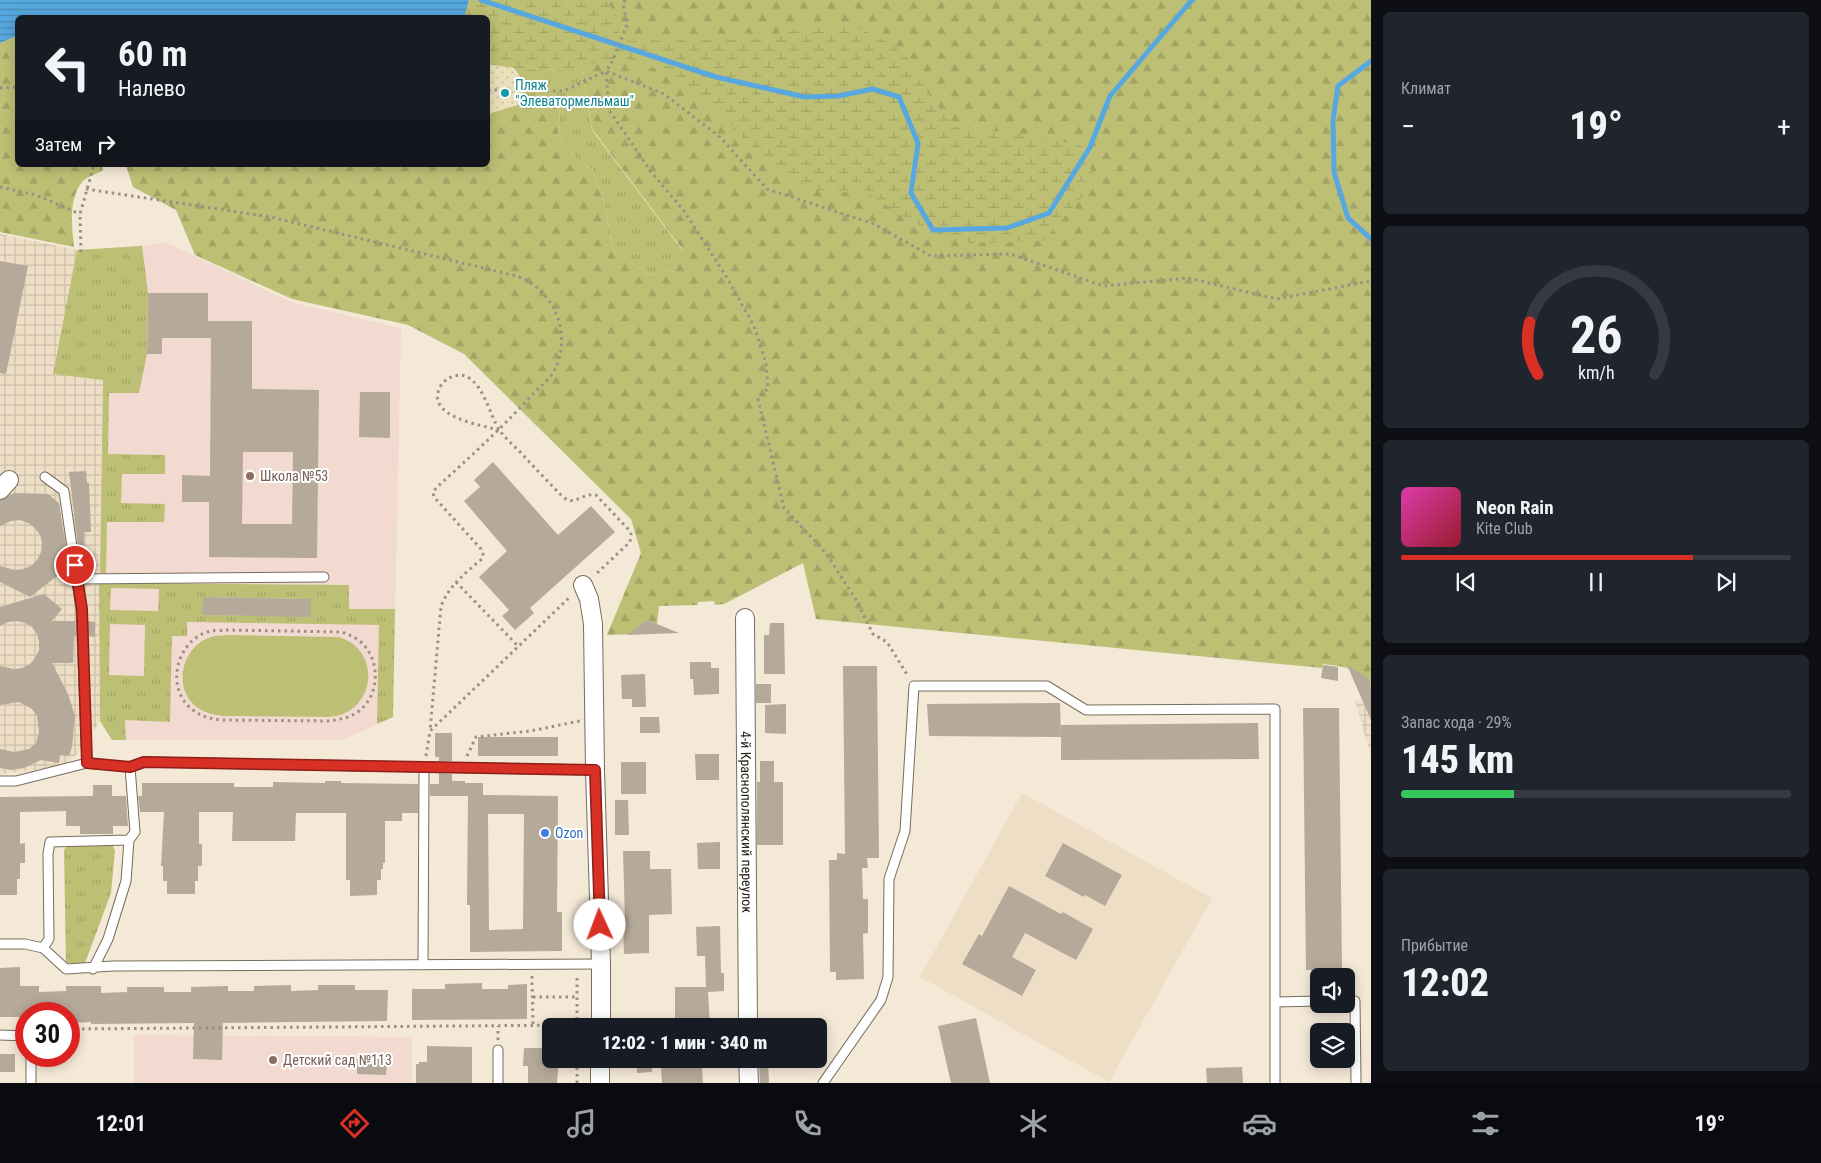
<!DOCTYPE html>
<html lang="ru">
<head>
<meta charset="utf-8">
<style>
	body { margin:0; font-family:"Roboto Condensed",sans-serif; background:#20242c; color:#f1f3f6; height:100vh; display:flex; flex-direction:column; font-size:19px; white-space:nowrap }
	* { box-sizing:border-box; margin:0 }
	p { font-size:16px; color:#9ea1a6 }
	.icon { flex:none; width:28px; height:28px; fill:none; stroke:currentColor; stroke-width:2; stroke-linecap:round; stroke-linejoin:round }
	.map { position:relative; flex:1; overflow:hidden }
	.panel { display:flex; flex-direction:column; gap:12px; padding:12px; background:#0d0f14; width:450px }
	.panel>* { flex:none }
	.guide { position:absolute; left:15px; top:15px; width:475px; height:152px; border-radius:8px; box-shadow:0 2px 12px #0003; background:#171b24; color:#f1f3f6; overflow:hidden }
	.controls { position:absolute; left:1310px; top:968px; display:grid; gap:10px }
	.controls a { display:grid; place-items:center; width:45px; height:45px; border-radius:8px; background:#171b24; box-shadow:0 2px 12px #0003; font-size:25px }
	.speed { position:absolute; left:15px; top:1002px; display:flex; gap:10px; font-size:25px; font-weight:700; text-align:center }
	.speed>* { display:grid; place-content:center; width:65px; height:65px; border-radius:50%; background:#171b24; box-shadow:0 2px 12px #0003; line-height:1 }
	.speed .limit { border:8px solid #d22; background:#fff; color:#111 }
	.pin { position:absolute; display:grid; place-items:center; width:42px; height:42px; color:#fff; margin:-21px; border:2px solid #fff; border-radius:50%; box-shadow:0 1px 5px #0007 }
	.me { position:absolute; width:55px; margin:-28px; rotate:358deg; stroke-linejoin:round; filter:drop-shadow(0 0 4px #0008) }
	.turn { display:flex; align-items:center; gap:18px; height:105px; padding:0 20px; font-size:22px }
	.turn .icon { width:65px; height:65px; stroke-width:2.5 }
	.turn b { display:block; font-size:35px; line-height:42px }
	.then { display:flex; align-items:center; height:48px; padding:0 20px; background:#0003; gap:10px; font-size:19px }
	.big { font-size:38px; font-weight:800; line-height:1.1 }
	.panel .tile { flex:1; display:flex; flex-direction:column; justify-content:center; gap:8px; min-width:0; padding:0 18px; border-radius:8px; background:#20242c }
	.panel .dial { align-items:center; gap:0 }
	.dial svg { height:130px; overflow:visible; fill:none; stroke:#363941; stroke-width:7; stroke-linecap:round; text-anchor:middle }
	.dial text { fill:#f1f3f6; stroke:none }
	.song { display:flex; align-items:center; gap:15px }
	.cover { width:60px; height:60px; border-radius:8px; background:linear-gradient(135deg,hsl(320 70% 55%),hsl(350 70% 35%)) }
	.played { height:5px; border-radius:2px; background:linear-gradient(90deg,#d93025 75%,#363941 75%) }
	.keys { display:flex; justify-content:space-around; direction:ltr }
	.heat { display:flex; justify-content:space-between; align-items:center; font-size:28px; direction:ltr }
	.charge { height:8px; border-radius:4px; background:linear-gradient(90deg,#34c759 29%,#363941 0) }
	.trip { position:absolute; left:542px; top:1018px; width:285px; height:50px; border-radius:8px; background:#171b24; box-shadow:0 2px 12px #0003; font-weight:800; line-height:50px; text-align:center }
	.tabs { display:flex; height:80px; justify-content:space-around; align-items:center; background:#090b0e; color:#9ea1a6 }
	.tabs .icon { width:35px; height:35px }
	.tabs .active { color:#d93025 }
	.tabs b { font-size:22px; color:#f1f3f6 }
	main { display:flex; flex:1; min-height:0 }
	.map>svg:first-child { display:block }
	.built { fill:#eedec5 }
	.industrial { fill:url(#industrial-grid) }
	.education { fill:#f2dad1 }
	.grass { fill:url(#grass-tufts); fill-rule:evenodd }
	.forest { fill:url(#forest-firs) }
	.wetland { fill:url(#wetland-marsh) }
	.sand { fill:url(#sand-dots) }
	.garden { fill:#bdbf75 }
	.water { fill:url(#water-rules) }
	.lines { fill:none; stroke-linecap:round; stroke-linejoin:round }
	.stream { stroke:#57a8e0; stroke-width:5 }
	.building { fill:#b5a999; fill-rule:evenodd }
	.lane-casing { stroke:#776d5d; stroke-width:11 }
	.street-casing { stroke:#776d5d; stroke-width:20 }
	.path { stroke:#999083; stroke-width:3; stroke-dasharray:2.5 4; stroke-linecap:butt }
	.lane { stroke:#fff; stroke-width:9 }
	.street { stroke:#fff; stroke-width:18 }
	.route-casing { stroke:#8d1f18; stroke-width:12 }
	.route { stroke:#d93025; stroke-width:9 }
	.culture-dot { fill:#0f9aa8; stroke:#fff; stroke-width:2 }
	.education-dot { fill:#8d6e63; stroke:#fff; stroke-width:2 }
	.shop-dot { fill:#3f7fe0; stroke:#fff; stroke-width:2 }
	.labels { text-anchor:middle; stroke-width:4; stroke-linejoin:round; paint-order:stroke }
	.culture-label { font-size:14px; fill:#0d838f; stroke:#fff; text-anchor:start }
	.education-label { font-size:14px; fill:#785e54; stroke:#fff; text-anchor:start }
	.street-label { font-size:14px; fill:#25211a; stroke:#fff }
	.shop-label { font-size:14px; fill:#366cbe; stroke:#fff; text-anchor:start }
</style>
</head>
<body>
<main>
<div class="map">
<svg width="1371" height="1083" viewBox="0 0 1371 1083">
	<defs>
		<pattern id="industrial-grid" width="8" height="8" patternUnits="userSpaceOnUse" patternTransform="scale(1.25)"><rect width="8" height="8" fill="#eedec5"/><path d="M0 4h8M4 0v8" fill="none" stroke="#ccbea9"/></pattern>
		<pattern id="grass-tufts" width="24" height="20" patternUnits="userSpaceOnUse" patternTransform="scale(1.25)"><rect width="24" height="20" fill="#bdbf75"/><path d="M3 7l-1-3M5 7V3M7 7l1-3M15 17l-1-3M17 17v-4M19 17l1-3" fill="none" stroke="#a2a465"/></pattern>
		<pattern id="forest-firs" width="22" height="20" patternUnits="userSpaceOnUse" patternTransform="scale(1.25)"><rect width="22" height="20" fill="#bdbf75"/><path d="M5 1l3.5 6h-7zM16 11l3.5 6h-7z" fill="#a2a465"/></pattern>
		<pattern id="wetland-marsh" width="20" height="14" patternUnits="userSpaceOnUse" patternTransform="scale(1.25)"><rect width="20" height="14" fill="#bdbf75"/><path d="M1 5h8M5 5V1M11 12h8M15 12V8" fill="none" stroke="#a2a465"/></pattern>
		<pattern id="sand-dots" width="8" height="8" patternUnits="userSpaceOnUse" patternTransform="scale(1.25)"><rect width="8" height="8" fill="#eae0bb"/><path d="M2 2h.1M6 6h.1" fill="none" stroke="#c9c0a0" stroke-width="1.8" stroke-linecap="round"/></pattern>
		<pattern id="water-rules" width="6" height="5" patternUnits="userSpaceOnUse" patternTransform="scale(1.25)"><rect width="6" height="5" fill="#57a8e0"/><path d="M0 2.5h6" fill="none" stroke="#4888b5"/></pattern>
	</defs>
	<rect width="100%" height="100%" fill="#f4e8d6"/>
	<!-- built -->
	<path class="built" d="M1022 793 1212 898 1109 1082 920 977Z"/>
	<!-- industrial -->
	<path class="industrial" d="M0 234 77 250 53 373 103 380 99 583 100 721 77 754 62 767 0 774Z
		M1371 700V756L1355 701Z"/>
	<!-- education -->
	<path class="education" d="M165 242 291 302 401 328 393 717 343 740H112L100 721 99 583 103 380 53 374 77 250 142 246Z
		M134 1035 412 1037V1083H134Z"/>
	<!-- grass -->
	<path class="grass" d="M514 68 582 70 592 130 682 250 673 269 649 275 612 249 606 207 592 169 579 162 558 135 560 111 545 96 521 102 524 83Z
		M142 246 148 293 147 338V354L139 393H109L108 454 165 455V474H122L121 503 165 504 164 522H107L106 573H100L103 380 53 374 77 250Z
		M99 583 349 585V609H395L393 717 377 724 379 625 187 622V636H172L170 722 125 720 126 740H112L100 721ZM111 588 159 589 158 611 110 610ZM203 597 311 599V616L203 615ZM110 624 145 625 144 676 109 675Z
		M68 845H110L113 846 115 851 111 893 85 963H66L64 850Z"/>
	<!-- forest -->
	<path class="forest" d="M469 0H1371V685C1360 667 1343 667 1323 664L1322 668 816 619 803 563 724 604 715 605 714 601 698 602V605L659 606 657 624 647 620 640 634 607 635 641 553 631 519 464 354 408 325 292 299 195 255 176 210 133 187 126 166 488 165V114L545 96 560 111 558 135 579 162 592 169 606 207 612 249 649 275 673 269 682 249 592 129 582 70 514 68 488 63V18L464 17Z
		M17 36 18 165H102L103 170C97 174 86 177 82 182 68 200 72 226 74 247L0 232V43Z"/>
	<!-- wetland -->
	<path class="wetland" d="M469 0H606L617 16 619 37 631 41 755 39 814 25 850 24 890 43 911 61 931 98 956 127 1030 135 1086 147 1094 184 1043 241 970 243 911 222 869 194 817 190 774 172 714 107 657 69 616 55 582 70 514 68 491 65 488 63V18H464Z"/>
	<!-- sand -->
	<path class="sand" d="M488 63 491 65 514 68 524 83 521 102 488 114Z"/>
	<!-- garden -->
	<path class="garden" d="M227 635 339 637C344 639 349 641 353 644 377 663 372 702 343 714 339 716 333 716 328 717L223 716C214 715 206 713 198 708 171 689 182 646 211 637 216 635 222 636 227 635Z"/>
	<!-- water -->
	<path class="water" d="M0 0H469L464 18H18L17 36 0 43Z"/>
	<g class="lines">
		<!-- stream -->
		<path class="stream" d="M481 0 716 77 805 97 838 96 873 89 899 97 918 143 911 193 933 230 1007 228 1049 213 1090 147 1110 96 1191 1 1193 0
			M1371 61 1338 86 1333 120 1334 172 1348 218 1371 239"/>
	</g>
	<!-- building -->
	<path class="building" d="M0 261 28 266 6 374 0 373Z
		M148 293H208V321H252V389L319 390 317 558 209 557V502H182V475L210 476 211 338H162V354H147ZM243 452H293L292 524H242Z
		M360 392H390V438L359 437Z
		M493 462 558 535 591 506 615 532 530 608 534 613 515 630 502 616 509 610 479 577 507 551 464 501 480 487 474 480Z
		M86 471 87 483H89L91 532H84V546H78L69 472Z
		M14 493 48 494 59 503 68 560H62L61 573 30 597 0 582V566L15 570 23 569 31 566 37 560 41 552 42 543 40 535 35 528 28 523 20 520 11 521 0 526V500Z
		M44 594 62 609 52 621H75L76 636H74L73 663H52L68 694 75 716 72 747 69 756 60 755 59 763 41 760 24 768 11 770 0 768V749L14 752 29 749 36 743 39 732 37 716 32 709 19 702 0 705V666L14 669 22 668 30 664 35 658 39 650V642L37 634 32 627 25 623 17 621 8 622 0 626V607Z
		M203 597 311 599V617L202 615Z
		M647 620 679 633 627 635Z
		M88 621 95 622V637L88 636Z
		M770 623H784L785 674H764V635H769Z
		M690 662H711V668H719V694L694 695 693 679H690Z
		M1323 665 1338 667V681L1321 678Z
		M1347 665 1368 678 1371 686V720Z
		M843 666H877L879 858H867L868 868H862L863 899H868V933L863 934 864 979 836 980V972H830L829 860H837V853L845 854Z
		M645 674 646 707H632V699H622L621 675Z
		M756 684H771V703H756Z
		M1060 703 1061 737 929 736 927 704Z
		M786 704V734L765 733V705Z
		M1303 708H1339L1342 969 1306 970Z
		M640 717H659L660 733H640Z
		M1258 723 1259 759 1061 760V725Z
		M435 733H452V761H439V757H435Z
		M478 737H558V756H478Z
		M695 754H719V780H696Z
		M760 761H774V782H783V845H757V782H760Z
		M621 762H646V794H621Z
		M439 773 452 774V781H465V783H483V795L558 796 557 912H562V951L470 952V905H467L468 796H430V784H439ZM488 814H524L523 929 489 930Z
		M325 781H341V783L418 784V813H402V821H385V863H383V869H381V880H377V895L350 896V880H346V813H296L295 841H232L233 812H199V844H202V866H198V881H195V894H167V881H163V866H161L164 812H140L138 796H142V783H234V787H273V782L325 783Z
		M93 785H112V796H126L128 826H113V834H80V826H66V811L20 812V844L25 843V863H20V879H17V895H0V797L93 796Z
		M615 800H628L629 835H615Z
		M720 842V869H698L697 843Z
		M1063 843 1122 875 1105 906 1085 895 1084 897 1045 876Z
		M623 851H650V869H671L672 914 649 915V953L624 954 623 921H625Z
		M1009 886 1061 914 1063 912 1093 929 1076 960 1025 933 1012 957 1036 970 1022 996 962 964 979 934 982 936Z
		M720 926 721 973H724V991L708 992 710 1026H675V987H706L705 956H697L696 927Z
		M20 967V986H39V992L66 991V986H101V993L127 992V987H164V992H191V987L228 986V991H254V986L291 985V991L318 990V985H355V990H388L387 1021 223 1023 222 1060 193 1059 194 1023 91 1024V1022L69 1023V1014H26V1017H0V968Z
		M482 983V989H508V985L527 984V1019L412 1020V989H445V984Z
		M976 1018 990 1083H951L938 1026Z
		M427 1046 472 1047V1083H416V1064H419V1062H427Z
		M524 1048H551V1059H559L557 1083H528V1066H523Z
		M0 1054H15V1072H0Z
		M357 1059H387L386 1075 357 1074Z
		M637 1059H652V1072L637 1073Z
		M759 1062H768L769 1083H760Z
		M686 1065H702L703 1083H662L661 1067H686Z
		M1242 1067 1243 1083H1207L1206 1068Z"/>
	<g class="lines">
		<defs>
			<path id="lane" d="M45 477 64 491 81 609 87 763
				M77 579 324 577
				M0 781H16L87 763 130 767 144 762 595 770
				M129 840 135 832 130 767
				M0 944H25L43 948 66 969 113 966 601 964
				M43 948 49 939 48 854 50 842 129 840 126 881 108 939 93 969
				M423 965 424 768
				M1346 1001H1355L1356 1083
				M1275 1002 1319 1001
				M0 1035 26 1036
				M31 1083V1056
				M498 1083V1050
				M823 1083 881 1000 888 977 889 879 905 831 914 686H1047L1086 710 1275 709V1083"/>
			<g id="street">
				<path d="M0 490 9 480"/>
				<path d="M583 585 589 599 593 624 595 770 601 964V1026"/>
				<path id="s1" d="M745 618 748 1026"/>
				<path d="M748 1059 749 1083"/>
				<path d="M600 1083V1059"/>
			</g>
		</defs>
		<!-- lane casing -->
		<use href="#lane" class="lane-casing"/>
		<!-- street casing -->
		<use href="#street" class="street-casing"/>
		<!-- path -->
		<path class="path" d="M625 0 623 3 627 25 613 60 606 71 609 110 652 173 684 211 726 276 754 326 766 363 768 388 758 399 784 508 826 553 856 600 873 634 887 642 908 676
			M0 88 18 87
			M488 90 564 91 606 71 664 94 720 137 767 189 874 224 931 256 1010 254 1104 286 1188 278 1277 299 1371 281
			M0 187 36 195 80 214
			M86 189 271 217 504 273C511 275 520 276 526 280 557 298 571 336 555 369 551 379 539 387 532 395 502 428 469 458 436 488L433 492 434 497 481 549 483 554 482 559C465 573 449 586 441 606L430 731
			M81 252 80 214 94 165
			M499 430C481 425 425 417 440 387 444 380 451 376 459 375 482 375 489 415 500 431 506 439 514 446 521 453 535 468 549 483 563 497 575 507 583 492 596 495L629 530 631 534 630 542 595 575
			M456 582 518 646
			M226 630 342 632C347 634 352 636 357 639 380 655 382 693 359 711 350 718 340 719 330 721L222 720C211 719 202 717 193 710 164 689 176 639 211 631 215 630 221 631 226 630Z
			M426 756 430 731 570 597
			M467 756 476 737 530 731 580 721
			M532 976 533 1025
			M533 997H577
			M577 1026V974
			M69 1029 585 1025
			M498 1040V1026
			M577 1083V1059"/>
		<!-- lane -->
		<use href="#lane" class="lane"/>
		<!-- street -->
		<use href="#street" class="street"/>
	</g>
	<g class="lines">
		<defs>
			<path id="route" d="M75 565 82 609 87 763 130 767 144 762 595 770 600 925"/>
		</defs>
		<!-- route casing -->
		<use href="#route" class="route-casing"/>
		<!-- route -->
		<use href="#route" class="route"/>
	</g>
	<!-- markers -->
	<circle class="culture-dot" cx="505" cy="93" r="5"/>
	<g class="education-dot">
		<circle cx="250" cy="476" r="5"/>
		<circle cx="273" cy="1060" r="5"/>
	</g>
	<circle class="shop-dot" cx="545" cy="833" r="5"/>
	<g class="labels">
		<!-- culture labels -->
		<g class="culture-label">
			<text x="515" y="90">Пляж<tspan x="515" dy="16">"Элеватормельмаш"</tspan></text>
		</g>
		<!-- education labels -->
		<g class="education-label">
			<text x="260" y="481">Школа №53</text>
			<text x="283" y="1065">Детский сад №113</text>
		</g>
		<!-- street labels -->
		<g class="street-label">
			<text dy="5" stroke="none"><textPath href="#s1" startOffset="204">4-й Краснополянский переулок</textPath></text>
		</g>
		<!-- shop labels -->
		<g class="shop-label">
			<text x="555" y="838">Ozon</text>
		</g>
	</g>
</svg>
<div class="controls">
<a><svg class="icon" aria-label="sound" viewBox="0 0 24 24"><path d="M4 9h4l5-4v14l-5-4H4zM17 9q2 3 0 6"/></svg></a>
<a><svg class="icon" aria-label="layers" viewBox="0 0 24 24"><path d="M12 4l9 5-9 5-9-5zM3 14l9 5 9-5"/></svg></a>
</div>
<div class="speed"><div class="limit">30</div></div>
<div class="pin" style="left:75px;top:565px;background:#d93025"><svg class="icon" aria-label="arrive" viewBox="0 0 24 24"><path d="M6 21V4h12l-3 4 3 4H6"/></svg></div>
<svg class="me" style="left:600px;top:925px" viewBox="-20 -20 40 40"><circle r="19" fill="#fff"/><path d="M0-13L10 11 0 6-10 11z" fill="#d93025"/></svg>
<div class="trip">12:02 · 1 мин · 340 m</div>
<div class="guide">
<div class="turn"><svg class="icon" aria-label="left" viewBox="0 0 24 24"><path d="M17 20v-9H6M10 6l-5 5 5 5"/></svg><div><b>60 m</b>Налево</div></div>
<div class="then">Затем<svg class="icon" aria-label="right" viewBox="0 0 24 24"><path d="M7 20v-9h11M14 6l5 5-5 5"/></svg></div>
</div>
</div>
<section class="panel">
<div class="tile"><p>Климат</p>
<div class="heat"><a>−</a><b class="big">19°</b><a>+</a></div>
</div>
<div class="tile dial"><svg viewBox="0 0 100 80">
<path d="M14 69A42 42 0 1 1 86 69"/>
<path d="M14 69A42 42 0 0 1 9 37" stroke="#d93025"/>
<text x="50" y="56" font-size="32" font-weight="700">26</text>
<text x="50" y="72" font-size="11">km/h</text>
</svg></div>
<div class="tile">
<div class="song"><i class="cover"></i><div><b>Neon Rain</b><p>Kite Club</p></div></div>
<div class="played"></div>
<div class="keys"><svg class="icon" aria-label="previous" viewBox="0 0 24 24"><path d="M18 5L8 12l10 7zM5 5v14"/></svg><svg class="icon" aria-label="pause" viewBox="0 0 24 24"><path d="M8 5v14M16 5v14"/></svg><svg class="icon" aria-label="next" viewBox="0 0 24 24"><path d="M6 5l10 7-10 7zM19 5v14"/></svg></div>
</div>
<div class="tile"><p>Запас хода · 29%</p><b class="big">145 km</b><div class="charge"></div></div>
<div class="tile"><p>Прибытие</p><b class="big">12:02</b></div>
</section>
</main>
<nav class="tabs">
<b>12:01</b>
<svg class="icon active" aria-label="directions" viewBox="0 0 24 24"><path d="M12 3l9 9-9 9-9-9zM9 14v-3h6M13 9l2 2-2 2"/></svg>
<svg class="icon" aria-label="music" viewBox="0 0 24 24"><path d="M9 18V5l10-2v13"/><circle cx="6" cy="18" r="3"/><circle cx="16" cy="16" r="3"/></svg>
<svg class="icon" aria-label="phone" viewBox="0 0 24 24"><path d="M5 4h4l2 5-3 2q2 4 5 5l2-3 5 2v4C11 20 4 13 5 4z"/></svg>
<svg class="icon" aria-label="climate" viewBox="0 0 24 24"><path d="M12 3v18M4 7l16 10M4 17L20 7"/></svg>
<svg class="icon" aria-label="car" viewBox="0 0 24 24"><path d="M5 17H2v-5l4-1 3-4h7l3 4 3 1v5h-3M9 17h6M6 11h13"/><circle cx="7" cy="17" r="2"/><circle cx="17" cy="17" r="2"/></svg>
<svg class="icon" aria-label="filters" viewBox="0 0 24 24"><path d="M4 7h16M4 17h16"/><circle cx="9" cy="7" r="2"/><circle cx="15" cy="17" r="2"/></svg>
<b>19°</b>
</nav>
</body>
</html>
